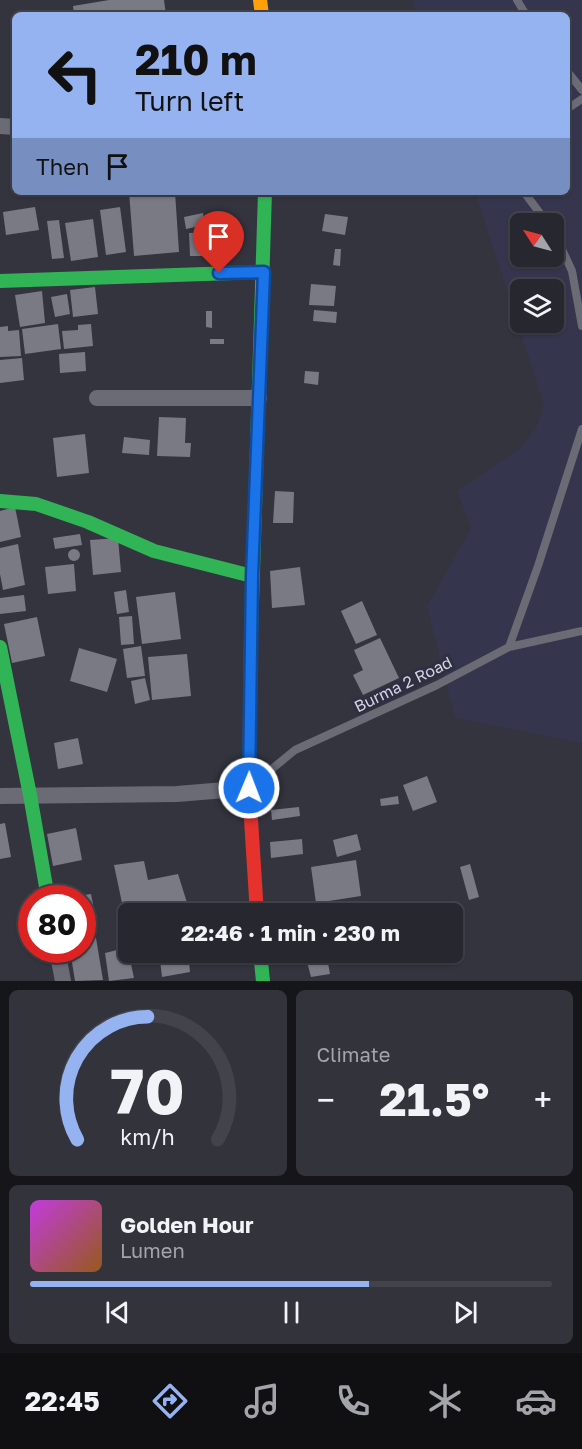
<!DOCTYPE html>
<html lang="en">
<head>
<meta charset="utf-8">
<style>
	body { margin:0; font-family:"Golos Text",sans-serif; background:#33333b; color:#f1f3f6; height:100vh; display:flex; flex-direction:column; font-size:22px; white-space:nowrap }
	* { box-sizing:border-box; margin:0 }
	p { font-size:20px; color:#a4a5aa }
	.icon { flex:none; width:33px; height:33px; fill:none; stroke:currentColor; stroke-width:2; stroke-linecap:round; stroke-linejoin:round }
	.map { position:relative; height:981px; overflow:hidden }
	.side { display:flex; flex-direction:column; gap:9px; padding:9px; background:#15151a; flex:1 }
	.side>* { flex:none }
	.banner { position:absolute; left:12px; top:12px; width:558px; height:183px; border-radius:9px; box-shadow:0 2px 4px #0004,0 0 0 2px #43444b; background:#95b2f1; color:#111; overflow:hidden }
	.needle { width:39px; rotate:306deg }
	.tools { position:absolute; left:510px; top:213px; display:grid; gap:12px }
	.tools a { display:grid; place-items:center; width:54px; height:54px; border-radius:9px; background:#27272f; box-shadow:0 2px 4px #0004,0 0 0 2px #43444b; font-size:30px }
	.speed { position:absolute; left:18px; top:885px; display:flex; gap:12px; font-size:30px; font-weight:700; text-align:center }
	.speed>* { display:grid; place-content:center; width:78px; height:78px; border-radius:50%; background:#27272f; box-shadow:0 2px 4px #0004,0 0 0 2px #43444b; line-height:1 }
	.speed .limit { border:9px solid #d22; background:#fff; color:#111 }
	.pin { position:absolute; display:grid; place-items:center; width:51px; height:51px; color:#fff; margin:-62px -26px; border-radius:50% 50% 50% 0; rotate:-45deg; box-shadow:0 0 6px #0007 }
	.pin .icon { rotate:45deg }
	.me { position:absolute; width:66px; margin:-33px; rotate:1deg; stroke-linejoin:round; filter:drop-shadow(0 0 4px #0008) }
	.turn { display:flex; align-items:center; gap:21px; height:126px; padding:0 24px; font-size:27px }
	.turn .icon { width:78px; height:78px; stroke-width:2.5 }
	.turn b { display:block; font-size:42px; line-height:51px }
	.then { display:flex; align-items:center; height:57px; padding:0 24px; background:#0003; gap:12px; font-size:22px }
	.big { font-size:45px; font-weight:700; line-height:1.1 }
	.side .widget { flex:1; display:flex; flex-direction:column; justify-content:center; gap:9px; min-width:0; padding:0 21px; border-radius:9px; background:#33333b }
	.side .dial { align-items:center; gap:0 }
	.dial svg { height:156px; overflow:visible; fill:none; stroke:#43444b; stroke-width:7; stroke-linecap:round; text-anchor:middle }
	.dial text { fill:#f1f3f6; stroke:none }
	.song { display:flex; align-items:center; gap:18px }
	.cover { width:72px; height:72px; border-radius:9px; background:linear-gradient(135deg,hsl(290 70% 55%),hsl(30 70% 35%)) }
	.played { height:6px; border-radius:3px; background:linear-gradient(90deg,#95b2f1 65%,#43444b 65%) }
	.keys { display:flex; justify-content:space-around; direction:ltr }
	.heat { display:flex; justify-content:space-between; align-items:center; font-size:33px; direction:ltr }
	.side .tiles { flex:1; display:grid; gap:9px; grid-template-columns:1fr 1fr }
	.widget:last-child { grid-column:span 2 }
	.trip { position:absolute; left:118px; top:903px; width:345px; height:60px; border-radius:9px; background:#27272f; box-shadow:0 2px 4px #0004,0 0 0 2px #43444b; font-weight:700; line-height:60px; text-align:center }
	.tabs { display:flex; height:96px; justify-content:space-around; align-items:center; background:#101013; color:#a4a5aa }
	.tabs .icon { width:42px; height:42px }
	.tabs .current { color:#95b2f1 }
	.tabs b { font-size:27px; color:#f1f3f6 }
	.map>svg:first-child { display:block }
	.built { fill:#35354d; fill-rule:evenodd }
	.building { fill:#797a84 }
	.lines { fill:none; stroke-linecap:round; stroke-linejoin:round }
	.lane { stroke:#6b6b76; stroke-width:8 }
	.street { stroke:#6b6b76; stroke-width:16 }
	.fast { stroke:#30b455; stroke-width:14 }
	.slow { stroke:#ff9f0a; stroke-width:14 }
	.jam { stroke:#e5322d; stroke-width:14 }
	.route-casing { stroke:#114b97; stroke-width:15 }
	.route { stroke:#1a73e8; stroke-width:10 }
	.labels { text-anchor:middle; stroke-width:6; stroke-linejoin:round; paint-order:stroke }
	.street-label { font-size:16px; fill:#d5d5e2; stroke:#2f2f44 }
</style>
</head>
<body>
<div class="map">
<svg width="582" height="981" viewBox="0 0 582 981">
	<rect width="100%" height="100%" fill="#34343f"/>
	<!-- built -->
	<path class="built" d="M412 0H582V743L455 718 427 606 471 528 457 491 522 447 537 426 544 405 475 192H567V15H417ZM520 224H554V256H520ZM520 290H554V322H520Z"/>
	<!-- building -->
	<path class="building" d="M109 0H164L166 15H74L73 6Z
		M129 192H175L179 252 134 256Z
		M35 207 39 230 6 235 3 212Z
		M120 207 126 252 106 255 100 210Z
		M203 213 205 225 186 229 184 217Z
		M325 214 348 217 345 235 322 231Z
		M93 219 98 257 71 261 65 223Z
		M59 220 64 258 52 259 47 221Z
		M224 232V256H190L189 233Z
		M335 249H341L340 266 333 265Z
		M311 284 336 286 334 306 309 305Z
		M95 287 98 314 73 317 70 290Z
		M42 291 45 323 20 327 15 295Z
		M67 294 70 314 55 317 51 297Z
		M314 310 337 312 336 323 313 321Z
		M206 311H212V328L206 327Z
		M58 324 61 349 25 354 22 329Z
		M91 324 93 346 64 349 62 331 78 330V325Z
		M8 326V331L19 330 21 356 0 357V327Z
		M210 339H224V344H210Z
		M85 352 86 371 60 373 59 354Z
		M22 358 24 380 0 383V360Z
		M305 371 319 372 318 385 304 383Z
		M159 417 186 418 185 443H191L190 457 157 456Z
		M85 434 89 473 57 477 53 438Z
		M124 437 150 440 149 455 122 453Z
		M275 491 294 492 293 523H273Z
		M15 507 21 537 0 542V511Z
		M80 534 82 545 55 549 53 538Z
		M118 538 121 572 93 575 90 540Z
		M18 544 25 585 3 590 0 574V548Z
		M68 555a6 6 0 1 1 12 0a6 6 0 1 1-12 0Z
		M74 564 76 591 48 594 45 567Z
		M300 567 305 605 272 608 270 571Z
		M126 590 129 612 117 614 114 592Z
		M175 592 181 639 142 644 136 597Z
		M24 595 26 611 0 614V598Z
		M362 601 377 635 356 644 341 611Z
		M132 616 134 644 121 645 119 617Z
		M37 617 45 656 12 663 4 624Z
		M380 638 399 678 363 695 353 675 363 670 354 650Z
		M141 646 145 676 127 678 123 649Z
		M79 648 117 659 107 692 70 681Z
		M187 654 191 696 152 700 148 657Z
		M145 678 150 700 135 704 131 681Z
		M78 738 83 764 58 769 54 743Z
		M427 776 437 802 413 811 403 785Z
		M398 796 399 804 381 806 380 799Z
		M299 807 300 816 272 820 271 810Z
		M5 823 11 857 0 859V824Z
		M76 828 82 860 53 866 47 834Z
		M357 834 361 850 337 857 333 840Z
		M302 839 303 854 271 858 270 842Z
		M356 860 361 896 316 903 311 867Z
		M144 861 148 880 178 874 189 909 169 914H129V922H126L114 865Z
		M470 864 479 897 469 900 460 867Z
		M91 894 96 920 82 922V898L70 897Z
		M96 938 103 980 75 981 70 950H82V941Z
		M129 947V952H151L152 960 131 964 134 978 109 981 105 953Z
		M159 952H188L190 972 162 977Z
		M311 952H326L330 974 311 977 305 954Z"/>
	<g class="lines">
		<!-- lane -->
		<path class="lane" d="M517 0 526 15
			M567 71 582 90
			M567 109 582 99
			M524 192 548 224
			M554 232 572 271 582 326
			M509 647 538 566 582 429
			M256 782 295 750 437 685 509 647 582 631"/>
		<!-- street -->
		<path class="street" d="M0 126 15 127
			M97 398H259
			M0 796 177 794 249 788
			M57 950 63 981"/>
		<!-- fast -->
		<path class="fast" d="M0 281 264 272
			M0 501 36 504 88 522 154 551 252 576
			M251 635 265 192
			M0 647 30 795 48 898
			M260 952 263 981"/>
		<!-- slow -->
		<path class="slow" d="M260 0 262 15"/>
		<!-- jam -->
		<path class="jam" d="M251 635 249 788 257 914"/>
	</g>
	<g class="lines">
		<defs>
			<path id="route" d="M219 273 264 272 252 576 249 788"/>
		</defs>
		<!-- route casing -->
		<use href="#route" class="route-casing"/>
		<!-- route -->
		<use href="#route" class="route"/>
	</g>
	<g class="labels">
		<!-- street labels -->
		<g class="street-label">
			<text transform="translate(403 684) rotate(-26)" y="6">Burma 2 Road</text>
		</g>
	</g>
</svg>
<div class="tools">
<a><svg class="needle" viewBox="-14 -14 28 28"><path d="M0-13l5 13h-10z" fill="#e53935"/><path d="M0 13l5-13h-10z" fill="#a4a5aa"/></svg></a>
<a><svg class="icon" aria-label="layers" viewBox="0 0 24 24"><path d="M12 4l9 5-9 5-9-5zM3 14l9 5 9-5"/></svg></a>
</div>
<div class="speed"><div class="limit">80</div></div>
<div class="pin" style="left:219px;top:273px;background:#d93025"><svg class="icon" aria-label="arrive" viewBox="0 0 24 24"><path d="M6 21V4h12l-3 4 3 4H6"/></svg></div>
<svg class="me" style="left:249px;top:788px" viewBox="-20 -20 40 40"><circle r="17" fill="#1a73e8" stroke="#fff" stroke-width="3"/><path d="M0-11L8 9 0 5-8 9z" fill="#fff"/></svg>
<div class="trip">22:46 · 1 min · 230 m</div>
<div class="banner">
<div class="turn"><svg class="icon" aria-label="left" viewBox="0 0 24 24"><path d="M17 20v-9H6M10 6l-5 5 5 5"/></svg><div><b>210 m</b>Turn left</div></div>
<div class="then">Then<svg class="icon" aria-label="arrive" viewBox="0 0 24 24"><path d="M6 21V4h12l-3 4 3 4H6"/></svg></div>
</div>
</div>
<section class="side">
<div class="tiles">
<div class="widget dial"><svg viewBox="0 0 100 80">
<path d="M14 69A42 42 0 1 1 86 69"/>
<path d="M14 69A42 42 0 0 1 50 6" stroke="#95b2f1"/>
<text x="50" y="56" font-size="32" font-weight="700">70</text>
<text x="50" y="72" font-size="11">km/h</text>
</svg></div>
<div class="widget"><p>Climate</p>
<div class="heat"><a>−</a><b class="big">21.5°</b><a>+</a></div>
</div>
<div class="widget">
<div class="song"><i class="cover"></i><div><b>Golden Hour</b><p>Lumen</p></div></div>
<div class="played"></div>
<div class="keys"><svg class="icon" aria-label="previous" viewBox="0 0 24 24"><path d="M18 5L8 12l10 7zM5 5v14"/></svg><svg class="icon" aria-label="pause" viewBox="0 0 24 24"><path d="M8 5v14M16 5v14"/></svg><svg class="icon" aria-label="next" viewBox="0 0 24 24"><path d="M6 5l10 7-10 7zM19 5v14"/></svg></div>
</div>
</div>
</section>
<nav class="tabs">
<b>22:45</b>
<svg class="icon current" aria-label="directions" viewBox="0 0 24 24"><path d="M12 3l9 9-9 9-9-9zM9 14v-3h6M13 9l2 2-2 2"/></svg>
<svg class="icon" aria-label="music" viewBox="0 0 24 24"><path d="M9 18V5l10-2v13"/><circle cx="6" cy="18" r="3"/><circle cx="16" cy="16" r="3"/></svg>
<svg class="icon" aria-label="phone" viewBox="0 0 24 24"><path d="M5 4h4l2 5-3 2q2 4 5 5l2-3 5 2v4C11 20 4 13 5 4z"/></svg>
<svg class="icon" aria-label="climate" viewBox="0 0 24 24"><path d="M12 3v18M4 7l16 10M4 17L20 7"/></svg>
<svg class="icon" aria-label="car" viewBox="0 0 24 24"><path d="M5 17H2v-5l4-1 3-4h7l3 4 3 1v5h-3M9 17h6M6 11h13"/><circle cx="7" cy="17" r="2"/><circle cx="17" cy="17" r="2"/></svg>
</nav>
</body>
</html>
